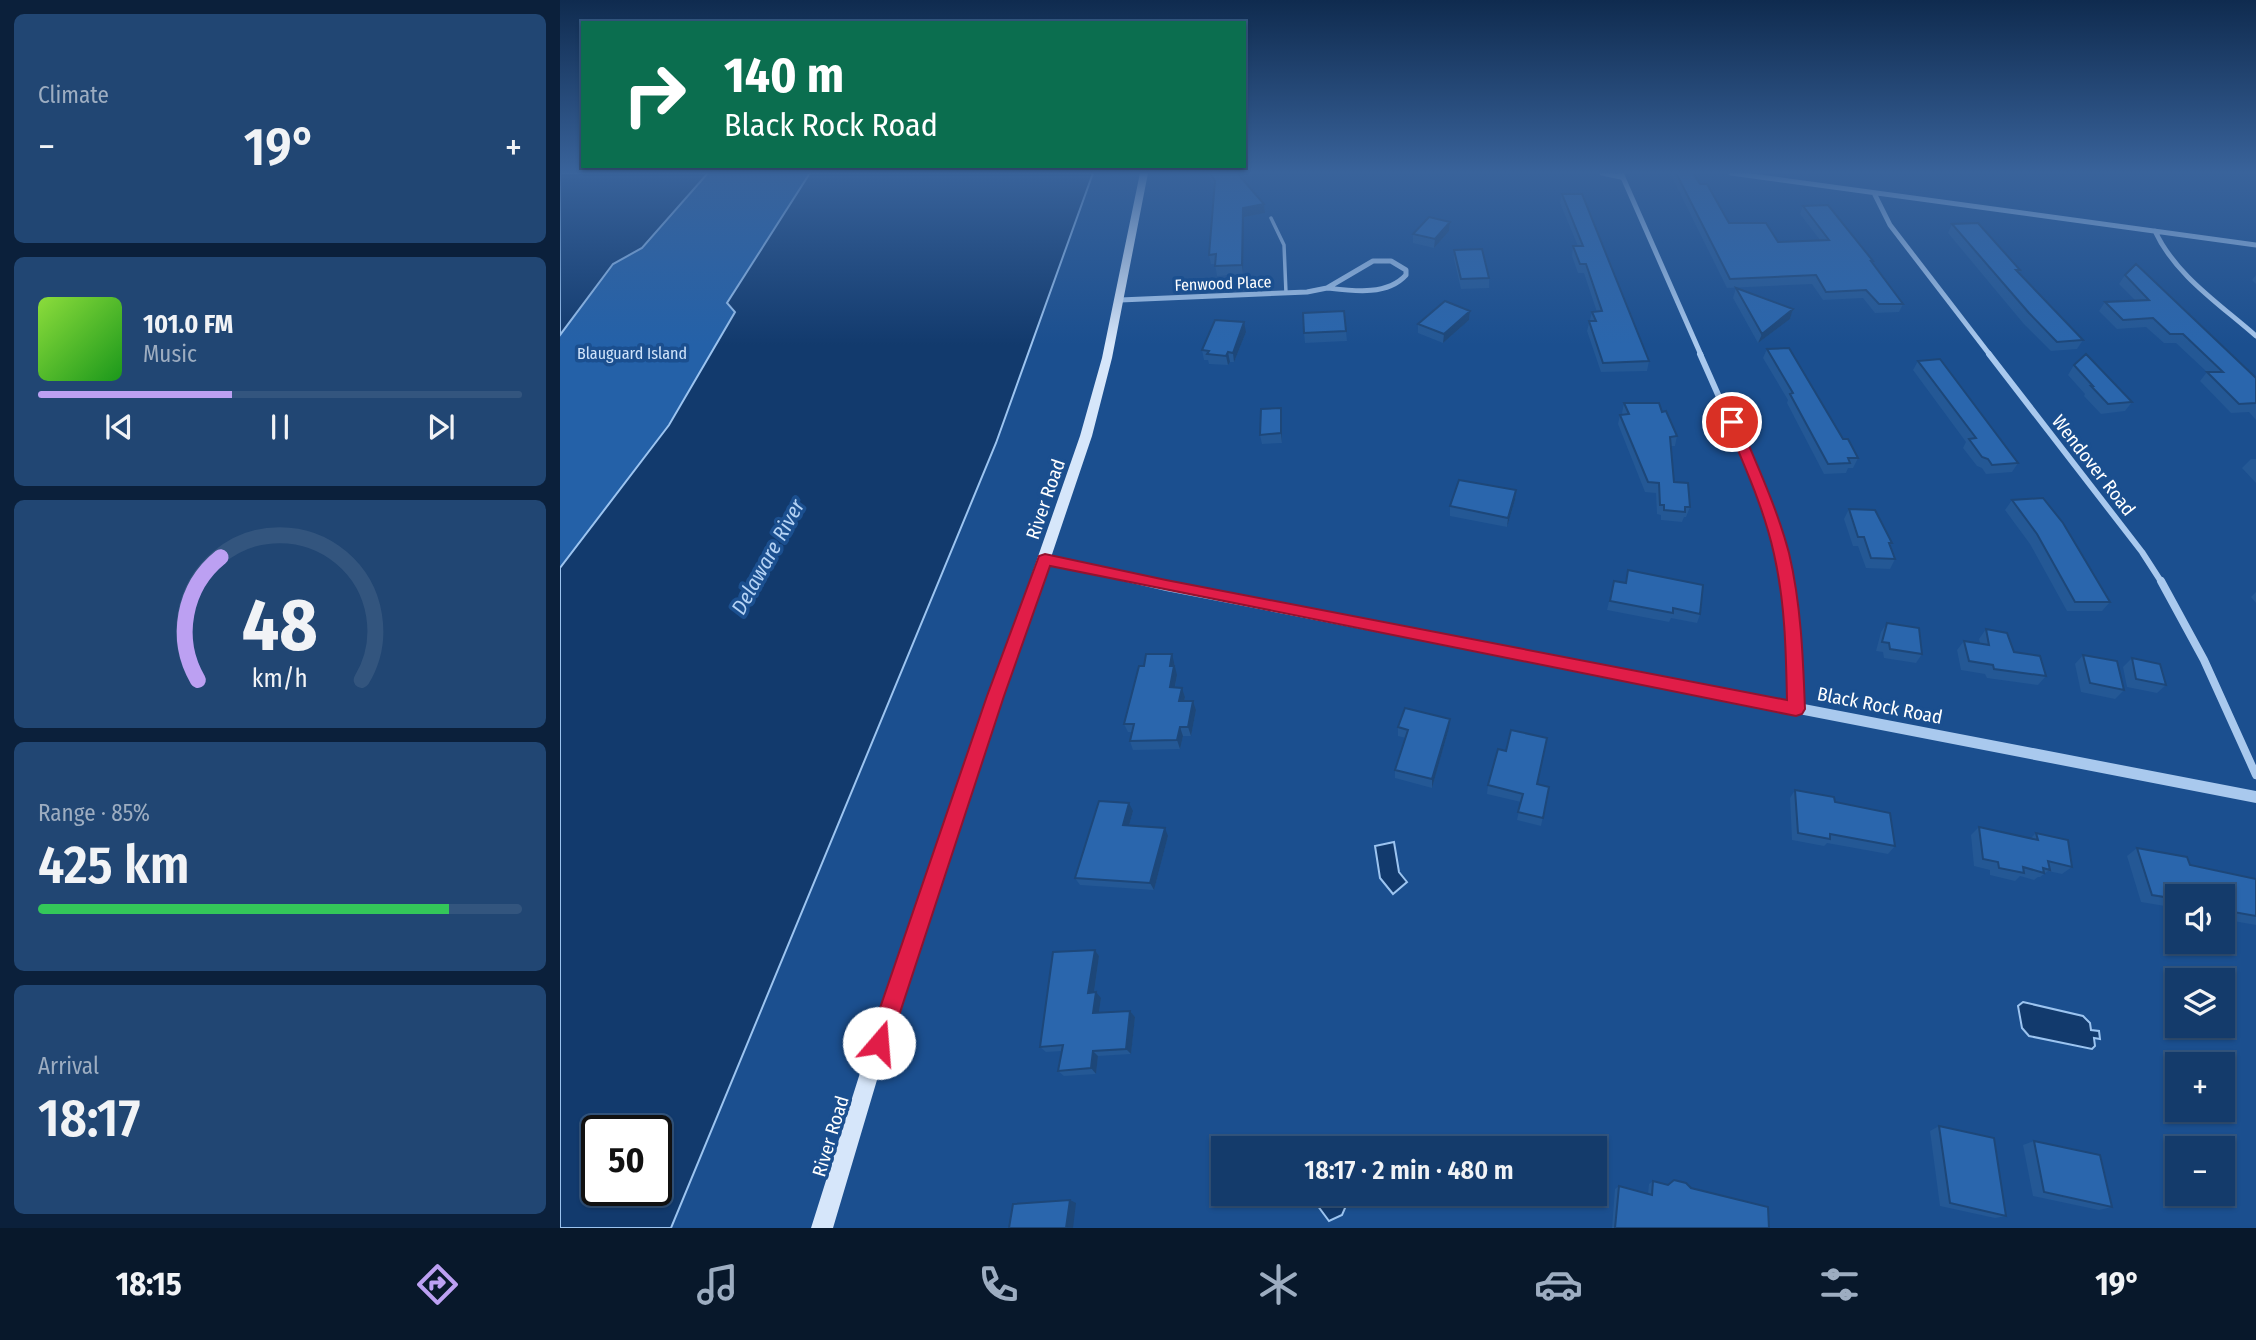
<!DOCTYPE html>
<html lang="en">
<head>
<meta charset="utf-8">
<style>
	body { margin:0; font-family:"Fira Sans Condensed",sans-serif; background:#214673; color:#f1f3f6; height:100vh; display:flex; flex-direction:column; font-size:26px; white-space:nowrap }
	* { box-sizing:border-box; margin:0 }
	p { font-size:23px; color:#9dadc1 }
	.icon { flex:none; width:38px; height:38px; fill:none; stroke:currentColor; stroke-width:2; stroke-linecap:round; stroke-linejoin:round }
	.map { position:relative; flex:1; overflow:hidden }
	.details { display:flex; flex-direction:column; gap:14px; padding:14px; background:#0b203b; width:560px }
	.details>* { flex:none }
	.banner { position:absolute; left:21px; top:21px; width:665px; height:147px; border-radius:0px; box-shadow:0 2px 5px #0004,0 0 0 2px #33557e; background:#0b6e4f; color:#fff; overflow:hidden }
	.fabs { position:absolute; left:1605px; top:884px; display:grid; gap:14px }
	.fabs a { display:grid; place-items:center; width:70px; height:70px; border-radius:0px; background:#143b6b; box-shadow:0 2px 5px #0004,0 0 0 2px #33557e; font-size:35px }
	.speed { position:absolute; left:21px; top:1115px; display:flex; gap:14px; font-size:35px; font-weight:700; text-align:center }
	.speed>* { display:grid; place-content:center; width:91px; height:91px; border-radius:50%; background:#143b6b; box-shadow:0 2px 5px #0004,0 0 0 2px #33557e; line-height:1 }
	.speed .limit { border:4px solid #111; border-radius:10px; background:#fff; color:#111 }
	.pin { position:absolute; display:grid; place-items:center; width:60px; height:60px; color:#fff; margin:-30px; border:4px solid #fff; border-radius:50%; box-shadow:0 2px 7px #0007 }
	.me { position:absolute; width:77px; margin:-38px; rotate:18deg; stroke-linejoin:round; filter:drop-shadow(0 0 5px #0008) }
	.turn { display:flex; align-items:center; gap:24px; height:147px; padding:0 28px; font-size:32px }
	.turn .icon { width:91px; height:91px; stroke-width:2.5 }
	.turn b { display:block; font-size:49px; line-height:60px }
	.big { font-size:52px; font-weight:600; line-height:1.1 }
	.details .widget { flex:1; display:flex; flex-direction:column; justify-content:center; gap:10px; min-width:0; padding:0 24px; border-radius:10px; background:#214673 }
	.details .dial { align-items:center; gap:0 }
	.dial svg { height:182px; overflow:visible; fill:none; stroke:#33557e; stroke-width:7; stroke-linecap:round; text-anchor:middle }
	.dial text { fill:#f1f3f6; stroke:none }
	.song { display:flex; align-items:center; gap:21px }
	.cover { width:84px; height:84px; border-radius:10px; background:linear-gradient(135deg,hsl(90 70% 55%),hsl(120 70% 35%)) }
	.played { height:7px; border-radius:4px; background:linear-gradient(90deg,#bca0f2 40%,#33557e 40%) }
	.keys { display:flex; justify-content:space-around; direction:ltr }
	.heat { display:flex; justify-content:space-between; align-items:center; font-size:38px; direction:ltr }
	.charge { height:10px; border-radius:5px; background:linear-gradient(90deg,#34c759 85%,#33557e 0) }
	.trip { position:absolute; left:651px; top:1136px; width:396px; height:70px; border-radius:0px; background:#143b6b; box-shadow:0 2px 5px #0004,0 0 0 2px #33557e; font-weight:600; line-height:70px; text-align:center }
	.tabs { display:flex; height:112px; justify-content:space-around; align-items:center; background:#08182b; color:#9dadc1 }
	.tabs .icon { width:49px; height:49px }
	.tabs .current { color:#bca0f2 }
	.tabs b { font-size:32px; color:#f1f3f6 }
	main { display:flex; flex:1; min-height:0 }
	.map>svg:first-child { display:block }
	.green { fill:#2461a8 }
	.water { fill:#123a6d; stroke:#9cc4f0; stroke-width:2; fill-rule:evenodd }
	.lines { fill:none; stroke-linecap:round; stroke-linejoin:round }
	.service { stroke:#a9c9ee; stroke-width:3.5 }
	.minor-far2 { stroke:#a9c9ee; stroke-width:5 }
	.minor-far1 { stroke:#a9c9ee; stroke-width:6 }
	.minor { stroke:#a9c9ee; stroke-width:8 }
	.tertiary { fill:#a9c9ee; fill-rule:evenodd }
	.secondary { fill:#d6e6fa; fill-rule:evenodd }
	.wall { fill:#245895 }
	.shaded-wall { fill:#1d4779 }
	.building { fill:#2a66ad; stroke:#1d4779; stroke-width:2 }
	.route { fill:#e11d48; stroke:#92132f; stroke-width:2 }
	.labels { text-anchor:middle; stroke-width:7; stroke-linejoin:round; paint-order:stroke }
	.far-street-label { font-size:16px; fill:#fff; stroke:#1b4f8f }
	.far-park-label { font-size:16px; fill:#cfe3fa; stroke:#1b4f8f }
	.street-label { font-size:19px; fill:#fff; stroke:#1b4f8f }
	.water-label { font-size:21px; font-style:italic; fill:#b5d3f5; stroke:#1b4f8f }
</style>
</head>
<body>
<main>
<section class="details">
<div class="widget"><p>Climate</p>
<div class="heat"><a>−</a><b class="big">19°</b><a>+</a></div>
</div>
<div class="widget">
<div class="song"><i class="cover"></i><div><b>101.0 FM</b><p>Music</p></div></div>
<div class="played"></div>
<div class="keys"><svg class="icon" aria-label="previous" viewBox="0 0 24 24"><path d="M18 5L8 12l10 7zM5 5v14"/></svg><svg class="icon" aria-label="pause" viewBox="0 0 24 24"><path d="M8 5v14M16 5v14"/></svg><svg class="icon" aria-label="next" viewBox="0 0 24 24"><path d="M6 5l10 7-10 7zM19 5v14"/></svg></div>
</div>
<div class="widget dial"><svg viewBox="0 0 100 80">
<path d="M14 69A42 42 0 1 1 86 69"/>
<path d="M14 69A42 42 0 0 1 24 15" stroke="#bca0f2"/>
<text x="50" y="56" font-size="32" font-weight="700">48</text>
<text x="50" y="72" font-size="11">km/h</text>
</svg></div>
<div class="widget"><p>Range · 85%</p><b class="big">425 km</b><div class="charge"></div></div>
<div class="widget"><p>Arrival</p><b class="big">18:17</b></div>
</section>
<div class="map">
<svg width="1696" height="1228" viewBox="0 0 1696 1228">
	<rect width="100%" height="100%" fill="#1b4f8f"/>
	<!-- green -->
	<path class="green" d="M148 173H250L176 312 109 425 0 568V335L53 264 82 248Z"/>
	<!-- water -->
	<path class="water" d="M0 173H148L82 248 53 264 0 335Z
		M250 173H533L436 443 111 1228H0V568L109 425 175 312 167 303ZM37 1130H96V1190H37Z
		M834 842 839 872 847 882 833 894 820 878 815 846Z
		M1463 1002 1523 1016 1530 1023 1531 1030 1539 1031 1540 1039 1534 1038 1535 1046 1532 1049 1469 1036 1462 1028 1458 1006Z
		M749 1194H785L789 1199 782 1215 769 1221Z"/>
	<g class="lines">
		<!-- service -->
		<path class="service" d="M711 218 724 245 726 293"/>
		<!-- minor-far2 -->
		<path class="minor-far2" d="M1042 173 1061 177
			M1061 173 1141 355
			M1171 173 1696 245
			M1315 195 1330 225 1430 355
			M1595 231C1615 275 1661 305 1696 336
			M813 261H831L846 270V275C827 296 793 291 767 288Z
			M560 300 747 292 767 288"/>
		<!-- minor-far1 -->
		<path class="minor-far1" d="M1140 354 1206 503 1227 583
			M1429 354 1582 552 1602 583"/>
		<!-- minor -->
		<path class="minor" d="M1227 581 1231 603 1236 709
			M1601 581 1644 660 1696 775"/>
		<!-- tertiary -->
		<path class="tertiary" d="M485 555 606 581 1696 791V803L606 591 481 562 479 559 481 556Z"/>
		<!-- secondary -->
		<path class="secondary" d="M580 173H588L552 358 532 436 336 1016 273 1228H251L318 1016 520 436 542 358Z"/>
	</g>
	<!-- wall -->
	<path class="wall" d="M646 173H677L704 204 705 213 684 217 683 274 657 276 655 264H651L649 255 655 187Z
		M1110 173H1133L1140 184 1169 223 1218 242 1260 240 1240 214 1243 206 1313 261V263L1343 304 1339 312 1315 313 1303 298 1263 300 1252 284 1167 288Z
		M1002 194 1089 361 1087 371 1041 372 1027 331 1032 312H1037L1024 273H1018L1012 256 1013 246H1018L1000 203Z
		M890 222 889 231 874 248 853 243V234Z
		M1392 224 1460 270 1459 273 1523 340 1517 349 1491 351 1463 323 1388 233Z
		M894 250 929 278V288L901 289 894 259Z
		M1565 275 1696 378V420L1689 412 1671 413 1640 381 1647 372 1616 343H1604L1586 327 1557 329 1539 311 1545 302 1575 300 1559 284Z
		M1696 275V284L1692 280Z
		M1176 288 1233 309 1230 319 1198 343 1173 298Z
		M784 311 787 341 745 343 744 333Z
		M910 311 909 320 883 343 858 333V324Z
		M686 332 674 362H670L668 365 649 364 648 360H644L642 350Z
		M1207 349 1298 458 1293 468H1288L1286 473 1264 474 1227 403 1228 400 1203 358Z
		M1358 361 1458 463 1452 472 1426 474 1422 468 1417 466 1403 448 1406 442 1353 370Z
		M1514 365 1572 402 1565 411 1541 414 1524 396 1525 394 1508 375Z
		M1064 403 1102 412 1117 436 1115 446H1111L1114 482 1130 507 1126 517H1124L1122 522 1101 520V515L1097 514 1096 493 1085 492 1058 424 1060 415H1063L1062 413Z
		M721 408 722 418V443L702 444 700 435Z
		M1691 459H1696V483L1682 468Z
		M956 490 955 500 947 527 890 516V506Z
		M1452 500 1550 602 1542 611H1507L1470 544 1445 510Z
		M1289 509 1332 543 1330 546 1335 559 1330 569 1306 568 1298 546H1293L1284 519Z
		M1068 570 1140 614 1137 623 1111 618 1109 622 1047 610 1054 581 1065 583Z
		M1696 592V603L1691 597Z
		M1327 623 1362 654 1356 663 1324 658 1323 652 1316 651 1321 632Z
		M1426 629 1454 652 1486 676 1478 685 1427 678 1425 674 1401 670 1397 650 1404 641 1420 643 1419 639Z
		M1523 655 1564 690 1555 699 1521 692 1515 664Z
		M1572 658 1606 685 1597 693 1567 687 1563 667Z
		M615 663 614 667 617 675 615 687 622 688 625 697 624 701H633L636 710 631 736H623L620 749 573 750 570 741 572 732H568L564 724Z
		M890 719 889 728 872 788 835 778V770L846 738 838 736V727Z
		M977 784 989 787 981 826 957 820 961 802 927 794 928 785Z
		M1235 790 1275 802 1335 846 1328 854 1267 843 1264 846 1232 840 1230 798Z
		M573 811 569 826 608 836 594 890 520 885 515 878Z
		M1419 827 1470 839 1476 833 1512 867 1502 874 1488 871 1480 877H1478L1474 880 1460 876 1455 881 1430 875V870L1414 866 1411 835Z
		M1577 848 1630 865 1696 879V925L1662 919V896H1617V908L1581 902 1567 856Z
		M535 950 539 956 534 993 541 998 539 1013 570 1011 575 1017 571 1054 538 1056 536 1074 504 1076 498 1071 502 1051 486 1052 480 1047Z
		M1379 1126 1446 1216 1435 1218 1380 1206 1370 1131Z
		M1474 1141 1552 1207 1539 1210 1473 1196 1463 1145Z
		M1093 1181 1107 1185 1131 1188 1209 1228H1052L1055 1189 1059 1186 1088 1194 1089 1184Z"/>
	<!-- shaded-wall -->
	<path class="shaded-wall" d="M704 204 705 213 684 217 683 274 682 265 683 208Z
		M890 222 889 231 874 248 875 239Z
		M1233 309 1230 319 1198 343 1202 334Z
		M910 311 909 320 883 343 884 334Z
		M684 322 686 332 674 362 673 353Z
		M668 352 670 362 668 365 666 356Z
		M721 408 722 418V443L721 433Z
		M956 490 955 500 947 527 948 518Z
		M612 654 617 675 613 696 610 687V666Z
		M622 688 625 697 622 710 619 701Z
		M633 701 636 710 631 736 628 727Z
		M890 719 889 728 872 788V779Z
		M620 727 623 736 620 749 617 740Z
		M569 803 573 811 567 833 563 825Z
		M605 828 608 836 594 890 590 883Z
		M535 950 539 956 533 999 528 993Z
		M536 992 541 998 538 1019 533 1013Z
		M570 1011 575 1017 571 1054 566 1049Z
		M533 1051 538 1056 536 1074 531 1068Z
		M510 1200 516 1203 513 1228H506Z"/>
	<!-- building -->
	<path class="building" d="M650 173H677L704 204 683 208 682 265 655 266 656 254 649 255 655 181Z
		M1116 173H1133L1140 184H1147L1169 223H1206L1218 242 1269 240 1243 206 1268 205 1313 261H1311L1343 304H1319L1306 290 1266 292 1256 275 1170 279Z
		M1002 194H1022L1089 361 1043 363 1029 321H1036L1032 312 1042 311 1026 264H1020L1013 246H1023Z
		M869 217 890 222 875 239 853 234Z
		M1418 223 1460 270H1456L1523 340 1497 342 1469 313 1392 224Z
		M922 249 929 278 901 279 894 250Z
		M1576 264 1696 378V403L1679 404 1647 372H1663L1623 334H1610L1593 318 1563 320 1545 302 1589 300 1565 275Z
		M1176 288 1233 309 1202 334Z
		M885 301 910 311 884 334 858 324Z
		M784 311 786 331 744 333 743 313Z
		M655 320 684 322 673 353 668 352 666 356 647 354 649 351 642 350Z
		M1229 348 1283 439H1288L1298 458H1288L1290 463 1268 464 1230 394 1233 393 1207 349Z
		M1526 354 1572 402 1548 404 1531 386H1533L1514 365Z
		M1380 359 1458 463 1432 465 1428 459 1422 457 1409 439 1416 438 1358 361Z
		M1064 403H1099L1102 412 1106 411 1117 436 1110 437 1114 482 1128 483 1130 507H1125V512L1104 510V505H1100L1099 483 1088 482 1060 415 1069 414Z
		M721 408V433L700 435 701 409Z
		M899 480 956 490 948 518 890 506Z
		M1483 498 1503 523 1550 602H1515L1477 534 1452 500Z
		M1289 509 1315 510 1332 543H1329L1335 559 1311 558 1304 537H1298Z
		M1068 570 1143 585 1140 614 1113 608V613L1050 601 1054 581 1066 583Z
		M1327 623 1359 628 1362 654 1330 649 1329 643 1322 642Z
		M1426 629 1447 633 1454 652 1480 656 1486 676 1434 669 1433 665 1409 661 1404 641 1429 645Z
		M586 654H612L610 666H614L610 687 622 688 619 701H633L628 727H620L617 740 570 741 574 724H564L579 666H584Z
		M1523 655 1557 661 1564 690 1530 683Z
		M1572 658 1600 664 1606 685 1576 679Z
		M845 708 890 719 872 779 835 770 848 730 838 727Z
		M951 730 987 738 977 784 989 787 983 818 958 812 963 794 928 785 938 749 946 751Z
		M1235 790 1274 797 1275 802 1330 813 1335 846 1270 834V839L1238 833Z
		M539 801 569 803 563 825 605 828 590 883 515 878Z
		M1419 827 1478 840 1476 833 1508 840 1512 867 1488 861 1490 870 1483 868 1484 873 1463 867 1464 873 1439 868 1438 862 1423 859Z
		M1577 848 1627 857 1630 865 1696 879V916L1662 910V896H1617V899L1592 895Z
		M535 950 528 993 536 992 533 1013 570 1011 566 1049 533 1051 531 1068 498 1071 503 1045 480 1047 493 952Z
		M1379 1126 1434 1138 1446 1216 1390 1203Z
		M1474 1141 1540 1155 1552 1207 1484 1192Z
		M1114 1180 1126 1183 1131 1188 1208 1207 1209 1228H1055L1059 1186 1092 1195 1093 1181 1108 1185Z
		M510 1200 506 1228H449L453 1204Z"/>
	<!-- sky -->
	<linearGradient id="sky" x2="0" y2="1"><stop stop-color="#0f2b4f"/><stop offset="0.5" stop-color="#39639b"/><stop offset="1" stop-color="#39639b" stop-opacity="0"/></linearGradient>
	<rect width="1696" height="345" fill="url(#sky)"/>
	<!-- route -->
	<path class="route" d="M1172 418 1179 422C1197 465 1217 508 1229 553 1241 604 1243 656 1245 709L1242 714 1236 716 490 566 444 696 330 1043 326 1050 319 1054 311 1050 308 1043 427 696 479 556 485 554 606 580 1227 700C1226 651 1225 602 1214 554 1204 508 1184 465 1166 422Z"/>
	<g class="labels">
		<!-- far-street labels -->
		<g class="far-street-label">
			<text transform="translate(663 283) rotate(-2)" y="6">Fenwood Place</text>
		</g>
		<!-- far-park labels -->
		<g class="far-park-label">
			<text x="72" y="359">Blauguard Island</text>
		</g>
		<!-- street labels -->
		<g class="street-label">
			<text transform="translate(1534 465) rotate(52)" y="7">Wendover Road</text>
			<text transform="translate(485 499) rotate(-71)" y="7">River Road</text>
			<text transform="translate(1320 705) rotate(11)" y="7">Black Rock Road</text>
			<text transform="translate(270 1136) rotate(-73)" y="7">River Road</text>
		</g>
		<!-- water labels -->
		<g class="water-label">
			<text transform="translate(208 557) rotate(-61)" y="7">Delaware River</text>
		</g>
	</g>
</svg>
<div class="fabs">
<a><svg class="icon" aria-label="sound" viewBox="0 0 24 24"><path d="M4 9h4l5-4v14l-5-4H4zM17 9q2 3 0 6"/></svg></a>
<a><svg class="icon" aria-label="layers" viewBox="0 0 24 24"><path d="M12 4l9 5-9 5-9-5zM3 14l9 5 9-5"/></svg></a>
<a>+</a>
<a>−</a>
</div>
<div class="speed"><div class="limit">50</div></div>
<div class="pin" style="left:1172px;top:422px;background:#d93025"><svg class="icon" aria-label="arrive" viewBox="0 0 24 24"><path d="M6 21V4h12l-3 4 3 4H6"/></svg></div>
<svg class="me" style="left:319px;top:1043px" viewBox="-20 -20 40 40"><circle r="19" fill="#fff"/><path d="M0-13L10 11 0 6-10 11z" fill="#e11d48"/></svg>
<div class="trip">18:17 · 2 min · 480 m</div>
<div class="banner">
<div class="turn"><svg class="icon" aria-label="right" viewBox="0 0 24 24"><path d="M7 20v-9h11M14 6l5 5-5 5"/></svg><div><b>140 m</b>Black Rock Road</div></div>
</div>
</div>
</main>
<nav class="tabs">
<b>18:15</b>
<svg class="icon current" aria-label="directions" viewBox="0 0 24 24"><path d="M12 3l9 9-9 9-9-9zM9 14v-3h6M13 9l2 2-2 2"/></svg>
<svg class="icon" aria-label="music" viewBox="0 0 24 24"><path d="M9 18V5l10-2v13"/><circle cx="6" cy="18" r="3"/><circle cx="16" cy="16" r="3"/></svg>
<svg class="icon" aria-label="phone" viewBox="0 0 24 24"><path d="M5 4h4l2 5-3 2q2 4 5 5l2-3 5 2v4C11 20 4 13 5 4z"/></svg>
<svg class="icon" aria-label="climate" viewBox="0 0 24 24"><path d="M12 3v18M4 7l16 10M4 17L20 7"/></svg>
<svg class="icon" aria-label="car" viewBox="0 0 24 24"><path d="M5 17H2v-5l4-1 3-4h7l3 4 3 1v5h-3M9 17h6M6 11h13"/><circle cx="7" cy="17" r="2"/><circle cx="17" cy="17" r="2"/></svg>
<svg class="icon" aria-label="filters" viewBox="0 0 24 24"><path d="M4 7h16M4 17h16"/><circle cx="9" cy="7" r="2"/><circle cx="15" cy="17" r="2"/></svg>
<b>19°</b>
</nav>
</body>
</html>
